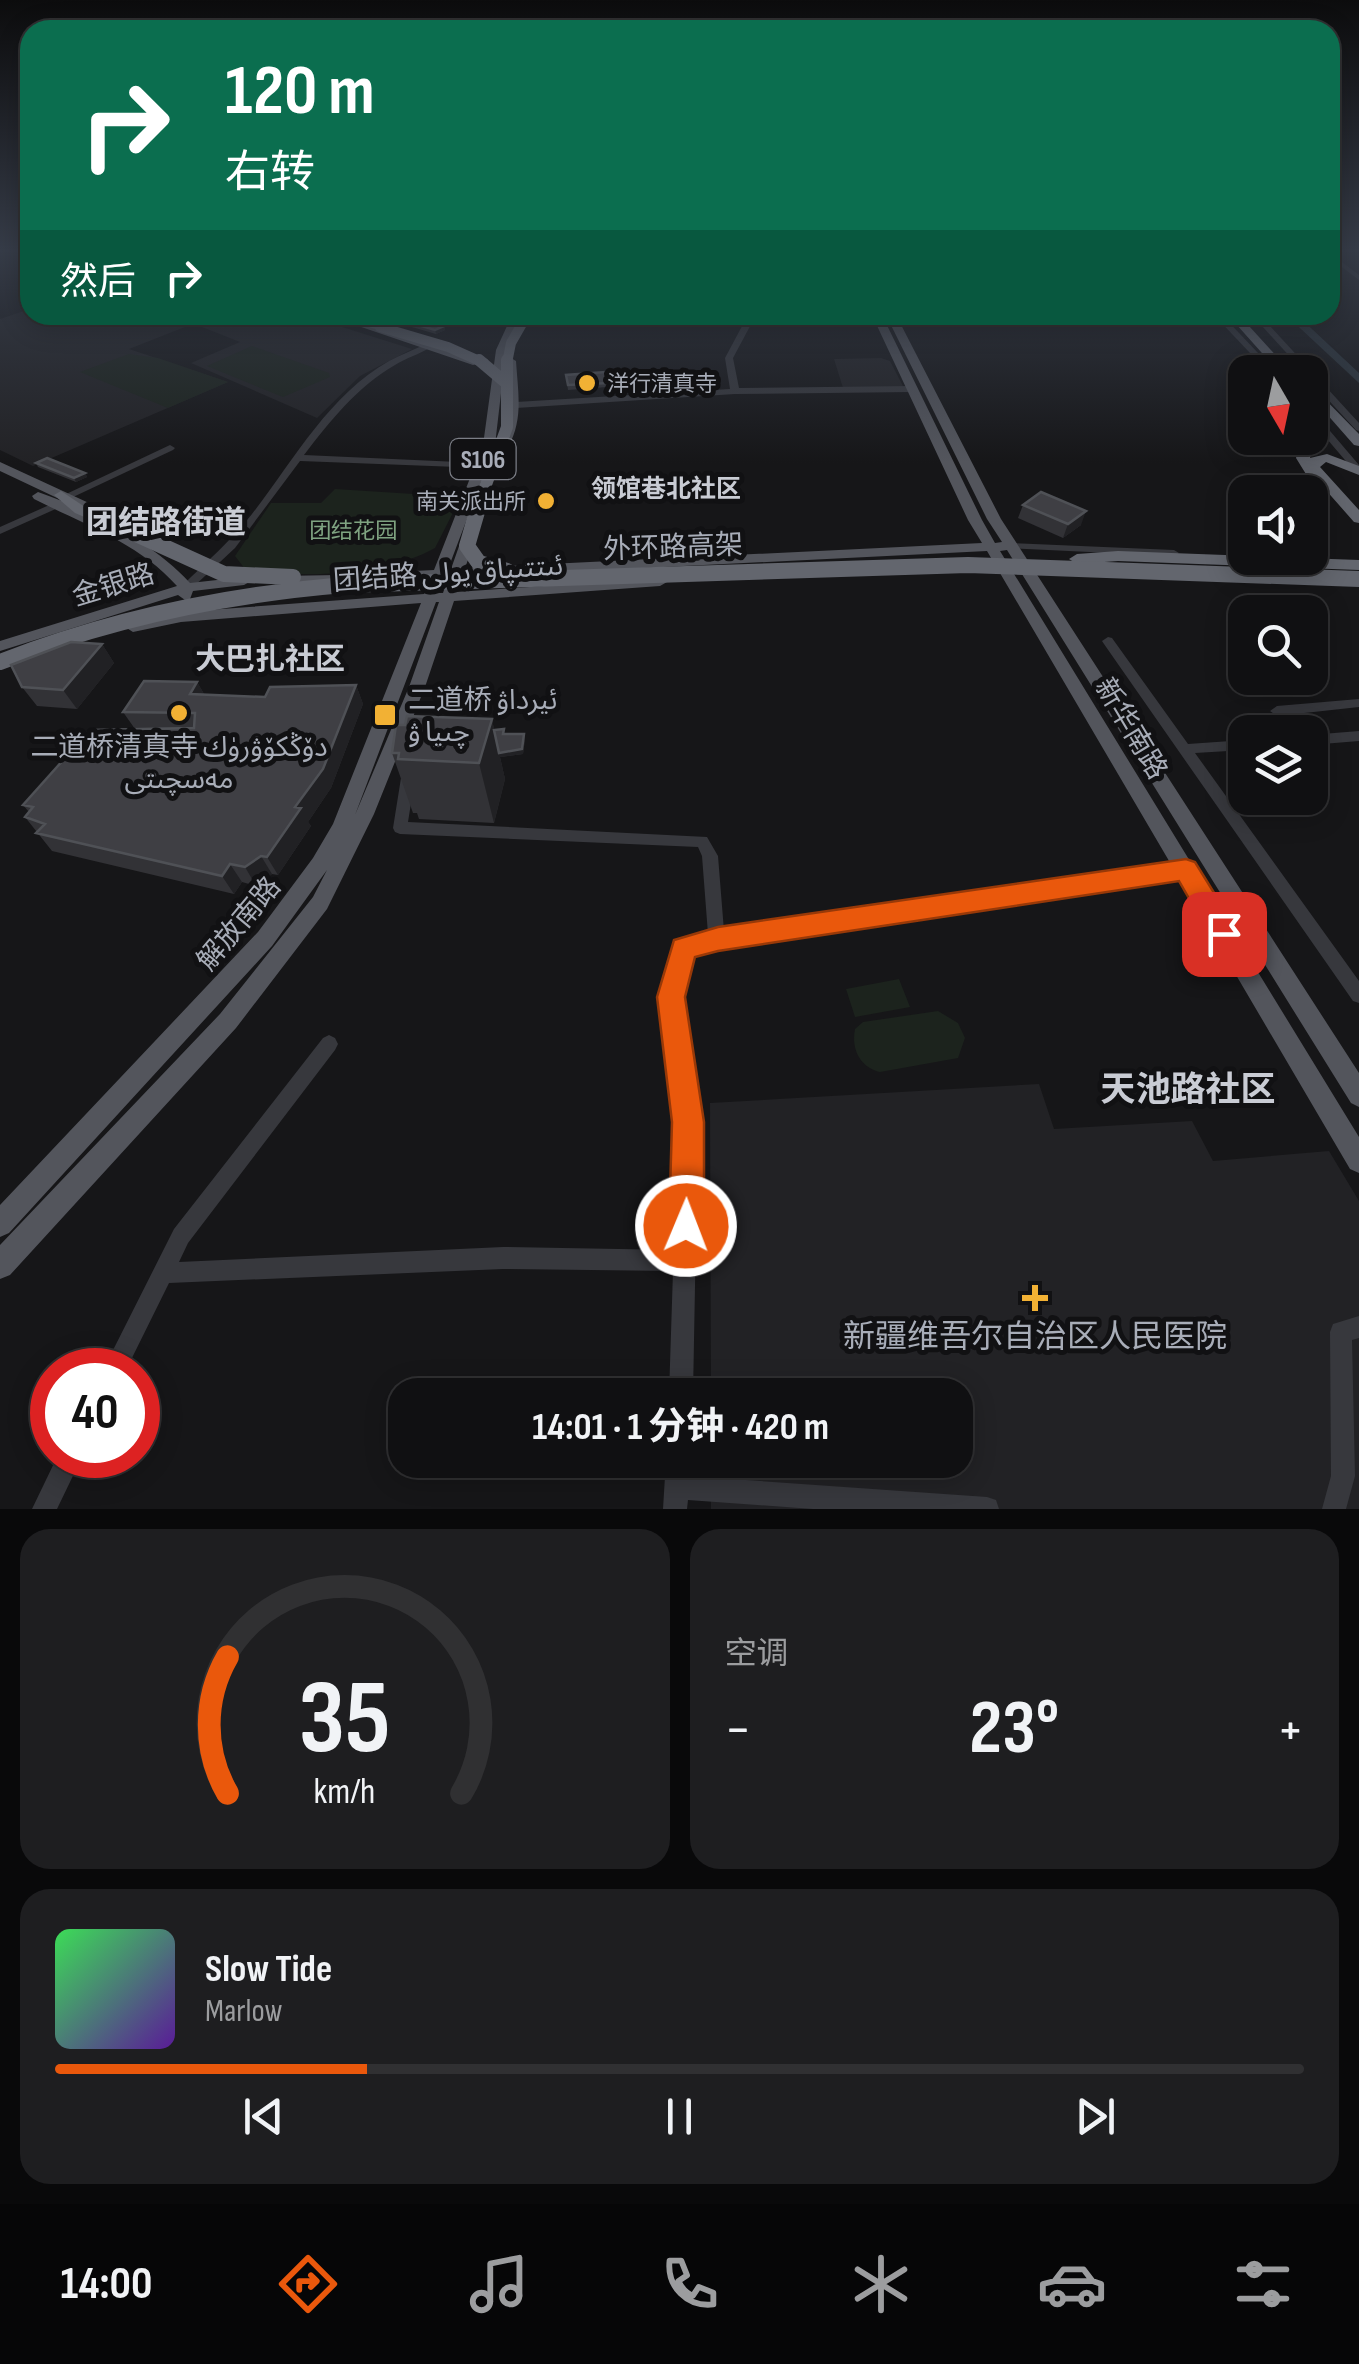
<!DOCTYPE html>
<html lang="zh">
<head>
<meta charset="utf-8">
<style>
	body { margin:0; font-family:"Sofia Sans Condensed","Noto Sans Arabic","Noto Sans SC",sans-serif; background:#1e1e20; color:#f1f3f6; height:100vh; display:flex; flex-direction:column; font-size:38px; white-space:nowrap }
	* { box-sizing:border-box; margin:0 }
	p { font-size:32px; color:#9c9d9f }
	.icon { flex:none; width:55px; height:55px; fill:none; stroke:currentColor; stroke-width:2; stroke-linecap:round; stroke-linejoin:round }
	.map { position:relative; height:1509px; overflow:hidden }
	.details { display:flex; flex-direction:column; gap:20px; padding:20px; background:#09090a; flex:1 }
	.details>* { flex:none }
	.banner { position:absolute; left:20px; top:20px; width:1320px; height:305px; border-radius:30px; box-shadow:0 5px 25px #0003,0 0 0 2px #303032; background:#0b6e4f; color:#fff; overflow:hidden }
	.needle { width:65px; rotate:171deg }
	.buttons { position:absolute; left:1228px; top:355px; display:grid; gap:20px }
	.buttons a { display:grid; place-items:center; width:100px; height:100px; border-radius:20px; background:#101012; box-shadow:0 5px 25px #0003,0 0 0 2px #303032; font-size:50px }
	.speed { position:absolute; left:30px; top:1348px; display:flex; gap:20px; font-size:50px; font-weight:700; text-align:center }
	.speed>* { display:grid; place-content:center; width:130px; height:130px; border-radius:50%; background:#101012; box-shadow:0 5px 25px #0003,0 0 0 2px #303032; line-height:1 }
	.speed .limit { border:15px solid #d22; background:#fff; color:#111 }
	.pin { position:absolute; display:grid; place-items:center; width:85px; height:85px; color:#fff; margin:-42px; border-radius:20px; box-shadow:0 5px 15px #0006 }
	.me { position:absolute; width:110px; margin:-55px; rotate:1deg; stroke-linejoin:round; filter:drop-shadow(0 0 8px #0008) }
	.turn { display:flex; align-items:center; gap:35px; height:210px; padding:0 40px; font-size:45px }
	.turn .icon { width:130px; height:130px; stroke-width:2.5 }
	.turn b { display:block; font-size:70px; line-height:85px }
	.then { display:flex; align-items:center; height:95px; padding:0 40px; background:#0003; gap:20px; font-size:38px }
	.big { font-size:75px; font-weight:700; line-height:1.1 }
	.details .tile { flex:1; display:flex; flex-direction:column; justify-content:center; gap:15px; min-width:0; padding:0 35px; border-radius:30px; background:#1e1e20 }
	.details .dial { align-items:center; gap:0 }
	.dial svg { height:260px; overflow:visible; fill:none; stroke:#303032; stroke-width:7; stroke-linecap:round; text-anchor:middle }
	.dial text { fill:#f1f3f6; stroke:none }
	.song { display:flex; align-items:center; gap:30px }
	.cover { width:120px; height:120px; border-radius:15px; background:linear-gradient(135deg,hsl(130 70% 55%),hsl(270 70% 35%)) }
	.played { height:10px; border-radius:5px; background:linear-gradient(90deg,#ea580c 25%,#303032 25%) }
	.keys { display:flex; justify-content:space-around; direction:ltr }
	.heat { display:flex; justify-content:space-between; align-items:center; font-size:55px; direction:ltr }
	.details .tiles { flex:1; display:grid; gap:20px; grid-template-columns:1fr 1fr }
	.tile:last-child { grid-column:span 2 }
	.trip { position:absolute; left:388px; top:1378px; width:585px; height:100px; border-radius:30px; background:#101012; box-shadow:0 5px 25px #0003,0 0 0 2px #303032; font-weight:700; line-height:100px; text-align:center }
	.dock { display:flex; height:160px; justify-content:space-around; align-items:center; background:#060607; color:#9c9d9f }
	.dock .icon { width:70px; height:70px }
	.dock .on { color:#ea580c }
	.dock b { font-size:45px; color:#f1f3f6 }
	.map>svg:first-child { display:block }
	.built { fill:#222225 }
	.green { fill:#1c231d }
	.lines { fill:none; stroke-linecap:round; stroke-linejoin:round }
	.river { fill:#2c353c; fill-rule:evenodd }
	.minor { fill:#37383d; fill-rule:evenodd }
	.major { fill:#53555c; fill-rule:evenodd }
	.highway { fill:#63666e; fill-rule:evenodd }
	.highway-bridge-far2 { stroke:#63666e; stroke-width:10 }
	.highway-bridge-far1 { stroke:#63666e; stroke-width:12 }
	.highway-bridge { stroke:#63666e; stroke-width:16 }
	.wall { fill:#323236 }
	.shaded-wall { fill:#212124 }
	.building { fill:#3f3f44; stroke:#4f5156; stroke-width:2.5 }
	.route { fill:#ea580c; stroke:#983908; stroke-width:2.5 }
	.poi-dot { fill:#f2b134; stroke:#111113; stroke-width:4 }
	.labels { text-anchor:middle; stroke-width:10; stroke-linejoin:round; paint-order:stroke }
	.far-poi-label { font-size:22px; fill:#a8adb8; stroke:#111113; text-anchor:start }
	.far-park-label { font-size:22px; fill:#7fa381; stroke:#111113 }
	.shield { fill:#111113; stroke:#7b7e86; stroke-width:2.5 }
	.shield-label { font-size:25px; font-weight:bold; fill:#a8adb8 }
	.far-neighbourhood-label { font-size:25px; font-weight:bold; fill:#c9ccd4; stroke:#111113 }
	.street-label { font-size:28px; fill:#a8adb8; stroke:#111113 }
	.poi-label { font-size:28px; fill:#a8adb8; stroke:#111113; text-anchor:start }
	.neighbourhood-label { font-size:30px; font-weight:bold; fill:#c9ccd4; stroke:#111113 }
	.far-district-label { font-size:32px; font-weight:bold; fill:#c9ccd4; stroke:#111113 }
	.near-poi-label { font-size:32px; fill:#a8adb8; stroke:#111113 }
	.near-neighbourhood-label { font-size:35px; font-weight:bold; fill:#c9ccd4; stroke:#111113 }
</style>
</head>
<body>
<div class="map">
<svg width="1359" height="1509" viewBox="0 0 1359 1509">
	<rect width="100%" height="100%" fill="#161618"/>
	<!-- built -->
	<path class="built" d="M30 309V315H159L190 325 129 349 228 382 33 466 0 450V319Z
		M233 315H304L412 349 360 376 317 418 191 363 240 342 202 327Z
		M881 358 890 361 904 388H843L834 359Z
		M1039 1084 1054 1129 1192 1121 1213 1161 1329 1151 1359 1201V1509H711V1460H955V1395H711L710 1103Z"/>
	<!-- green -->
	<path class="green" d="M252 346 329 373 330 377 283 397 207 366Z
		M129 354 158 358 228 382 168 408 80 372Z
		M335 489 461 497 435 548C386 576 300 579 245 569L235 556 271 503H321Z
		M899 979 910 1007 855 1017 846 989Z
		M938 1011 958 1023 965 1038 958 1058 880 1072C860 1067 851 1049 855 1029L863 1022Z"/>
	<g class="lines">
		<!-- river -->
		<path class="river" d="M1286 315H1297L1359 373V383Z"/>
		<!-- minor -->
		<path class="minor" d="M1330 253 1359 275V280L1330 258Z
			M189 315H199L209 321 202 323Z
			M748 315H756L733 358 739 388 912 386 916 389 912 392 735 394 516 408 512 405 516 402 730 389 725 358Z
			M1214 315H1222L1276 372H1268Z
			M1252 315H1260L1359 423V431L1356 430 1310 380V372H1304Z
			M424 345 431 347C420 354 406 358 395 365 357 387 330 421 304 455L481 463 486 466 484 468 300 461 235 548 190 590H182V586C206 562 231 541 252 514 294 460 328 396 389 361 400 355 413 350 424 345Z
			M1310 410 1313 411 1359 465V474L1356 473 1310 419Z
			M170 445 175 448 173 450 71 498 62 496Z
			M56 502 60 503V507L0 534V527Z
			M1011 543 1174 550 1179 553 1174 556 1007 548V544Z
			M1108 637 1112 638 1188 744 1245 740V750L1195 753 1359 981V1003L1353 1001 1104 644 1102 641Z
			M1359 699V707L1277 716 1270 711 1277 706Z
			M1359 731V741L1310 745V735Z
			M408 773 413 774 415 778 408 822 707 837 718 856 724 931 1186 863 1191 865 1194 869 1191 873 1186 875 717 946 690 954 680 997 698 1122 693 1395H669L673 1271 503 1269 169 1283 126 1370H103L174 1229 323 1038 329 1035 335 1038 338 1044 335 1050 188 1243 179 1262 503 1247 674 1250 678 1122 662 997 677 944 708 934 702 856 698 847 400 834 395 832 393 828 401 778 403 774Z
			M1359 1316V1338L1352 1340 1355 1476 1346 1509H1322L1331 1476 1330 1332 1333 1324Z
			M58 1455H83L57 1509H32Z
			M666 1460H690L689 1476 987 1497 996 1500 999 1509H813L688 1500 687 1509H663Z"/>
		<!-- major -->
		<path class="major" d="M326 315H340L482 363 473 365Z
			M512 315H522L506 350 495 445 448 569H451L464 532 471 528 478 532 465 568 982 543 968 520 872 315H882L982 520 995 543 1002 542 987 519 886 315H896L1001 519 1359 1073V1107L1351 1103 1007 550 1000 551 1359 1137V1173L1350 1169 987 551 462 577 457 592 660 578 667 582 660 586 454 601 425 687 374 814 327 909 236 1028 10 1275 0 1279V1245L220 1014 313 897 327 870 272 946 9 1233 0 1237V1205L258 932 313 858 333 824 421 603 181 622 133 632 125 627 128 624 181 612 424 594 430 578 394 580 387 576 394 572 434 570 483 445 496 350ZM445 578H448L443 593H439ZM436 602H439L409 687 355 815Z
			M511 358 516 361C518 393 524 420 507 449L503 451 497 447 508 415 506 361Z
			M0 462 154 533 156 536 149 540 144 539 0 471Z
			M38 492C90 510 153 542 190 583L244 577 251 581 244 585 193 591 190 599 185 600 178 595 0 651V641L177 586C139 543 83 524 34 499L32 496Z
			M338 575 345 579 343 582 279 584 272 580 279 576Z"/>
		<!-- highway -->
		<path class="highway" d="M331 315H345L385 327 380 330 332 318Z
			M1228 315H1239L1291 372H1279Z
			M1310 384 1359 434V446L1354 445 1310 395Z
			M1310 435 1315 438 1310 458 1327 454 1359 466V475L1326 462 1320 467 1359 510V523L1354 522 1317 480 1309 479 1296 458 1301 438H1310Z
			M61 491 85 507 144 534 136 539 131 537 75 513 54 495Z
			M1118 551 1359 560V570L1118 561 1077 564 1069 559 1077 554Z"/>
		<!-- highway-bridge-far2 -->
		<path class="highway-bridge-far2" d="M380 327 448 347 484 363
			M507 363 511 343 527 315"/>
		<!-- highway-bridge-far1 -->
		<path class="highway-bridge-far1" d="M479 360 505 382
			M480 501 507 427V360"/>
		<!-- highway-bridge -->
		<path class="highway-bridge" d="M481 498 467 546 479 563 507 571
			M136 534 224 574 293 577
			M0 662C112 618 224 595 344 585L968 565 1359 579"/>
	</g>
	<!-- wall -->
	<path class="wall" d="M387 316 444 326 445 330 436 334 388 320Z
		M605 372 607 387 568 390 566 375Z
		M36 463 85 473 87 477 76 482 38 467Z
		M1023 505 1081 525 1063 538 1018 518Z
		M102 644 114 663 77 709 37 706 22 687Z
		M197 682 204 694 265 697 356 685 363 704 331 788 308 822 311 826 278 875 272 874 256 886 242 882 234 894 52 851 25 817 29 812 23 805 135 729 123 712Z
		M492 719 494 730 505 734H524L525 739 523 754 500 757 505 779 494 823 419 819 417 813H413L392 753 405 725Z"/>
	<!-- shaded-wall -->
	<path class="shaded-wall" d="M444 326 445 330 436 334 435 330Z
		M85 473 87 477 76 482 74 478Z
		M1086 511 1081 525 1063 538 1068 524Z
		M102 644 114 663 77 709 63 690Z
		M197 682 208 701 190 694Z
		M356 685 363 704 331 788 308 822 311 826 278 875 267 857Z
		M492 719 499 753 524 734 525 739 523 754 500 757 505 779 494 823 479 763Z
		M261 856 272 874 256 886 245 867Z
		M230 864 242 882 234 894 222 876Z"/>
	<!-- building -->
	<path class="building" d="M390 315H405L444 326 435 330 387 316Z
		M605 372 607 383 568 385 566 375Z
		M47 458 85 473 74 478 36 463Z
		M1041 492 1086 511 1068 524 1023 505Z
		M71 642 102 644 63 690 22 687 11 665Z
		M144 681 197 682 190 694 265 697 270 687 356 685 323 769 295 807 301 808 267 857 261 856 245 867 230 864 222 876 36 833 45 824 25 817 33 807 23 805 90 730 194 728 195 713 123 712Z
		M407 716 492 719 479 763 398 759 399 753H392L396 725H405Z
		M504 729 503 734H524L522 749 499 753 494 730Z"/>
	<!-- sky -->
	<linearGradient id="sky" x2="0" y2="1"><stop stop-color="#0c0c0d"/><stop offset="0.54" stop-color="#363c48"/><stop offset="1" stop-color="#363c48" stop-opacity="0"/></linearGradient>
	<rect width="1359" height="463" fill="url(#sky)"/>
	<!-- route -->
	<path class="route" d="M1186 859 1195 862 1234 925 1238 934 1234 942 1224 946 1214 942 1179 881 718 951 695 957 685 997 704 1122V1226L699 1239 686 1244 674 1239 669 1226 672 1122 657 997 674 940 718 927Z"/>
	<!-- markers -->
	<g class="poi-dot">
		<circle cx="587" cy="383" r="10"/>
		<circle cx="546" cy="501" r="10"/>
		<circle cx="179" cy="713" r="10"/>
		<rect x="373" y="703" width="24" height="24" rx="5"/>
		<path d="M1030 1283h10v10h10v10h-10v10h-10v-10h-10v-10h10z"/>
	</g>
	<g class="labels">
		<!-- far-poi labels -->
		<g class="far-poi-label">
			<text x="607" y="391">洋行清真寺</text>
			<text x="526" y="509" text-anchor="end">南关派出所</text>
		</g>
		<!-- far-park labels -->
		<g class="far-park-label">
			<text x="353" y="538">团结花园</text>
		</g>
		<!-- shield labels -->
		<rect class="shield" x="450.5" y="439" width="65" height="40" rx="8"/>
		<g class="shield-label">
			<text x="483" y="468">S106</text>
		</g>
		<!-- far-neighbourhood labels -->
		<g class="far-neighbourhood-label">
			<text x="666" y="497">领馆巷北社区</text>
		</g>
		<!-- street labels -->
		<g class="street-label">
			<text transform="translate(673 546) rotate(-2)" y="10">外环路高架</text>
			<text transform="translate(448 572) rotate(-4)" y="10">团结路 ئىتتىپاق يولى</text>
			<text transform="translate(113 584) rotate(-17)" y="10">金银路</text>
			<text transform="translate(1132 728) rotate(59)" y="10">新华南路</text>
			<text transform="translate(238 923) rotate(-50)" y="10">解放南路</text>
		</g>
		<!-- poi labels -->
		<g class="poi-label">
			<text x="408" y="709">二道桥 ئيرداۋ<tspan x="408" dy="32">چىيا ۋ</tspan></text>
			<text x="179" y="756" text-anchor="middle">二道桥清真寺 دۆڭكۆۋرۈك<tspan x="179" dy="32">مەسچىتى</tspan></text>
		</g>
		<!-- neighbourhood labels -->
		<g class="neighbourhood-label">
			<text x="270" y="669">大巴扎社区</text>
		</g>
		<!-- far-district labels -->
		<g class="far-district-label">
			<text x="166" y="533">团结路街道</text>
		</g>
		<!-- near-poi labels -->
		<g class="near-poi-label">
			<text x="1035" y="1347">新疆维吾尔自治区人民医院</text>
		</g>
		<!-- near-neighbourhood labels -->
		<g class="near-neighbourhood-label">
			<text x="1188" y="1101">天池路社区</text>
		</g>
	</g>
</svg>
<div class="buttons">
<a><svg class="needle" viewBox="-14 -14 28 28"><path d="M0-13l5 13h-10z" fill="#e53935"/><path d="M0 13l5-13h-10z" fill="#9c9d9f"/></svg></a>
<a><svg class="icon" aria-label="sound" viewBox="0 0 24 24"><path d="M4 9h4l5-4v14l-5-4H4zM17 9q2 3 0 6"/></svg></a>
<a><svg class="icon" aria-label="search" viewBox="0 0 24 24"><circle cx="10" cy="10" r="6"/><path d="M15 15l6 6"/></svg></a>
<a><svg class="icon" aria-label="layers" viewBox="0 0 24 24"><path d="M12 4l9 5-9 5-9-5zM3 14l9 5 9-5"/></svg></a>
</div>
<div class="speed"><div class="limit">40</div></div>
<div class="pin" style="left:1224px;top:934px;background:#d93025"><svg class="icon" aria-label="arrive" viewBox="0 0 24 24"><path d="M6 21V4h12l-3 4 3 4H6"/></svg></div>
<svg class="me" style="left:686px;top:1226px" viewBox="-20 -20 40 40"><circle r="17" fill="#ea580c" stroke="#fff" stroke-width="3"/><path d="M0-11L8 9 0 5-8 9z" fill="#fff"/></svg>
<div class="trip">14:01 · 1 分钟 · 420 m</div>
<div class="banner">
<div class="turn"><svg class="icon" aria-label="right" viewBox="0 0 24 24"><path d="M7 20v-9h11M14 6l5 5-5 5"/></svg><div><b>120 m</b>右转</div></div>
<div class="then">然后<svg class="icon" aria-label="right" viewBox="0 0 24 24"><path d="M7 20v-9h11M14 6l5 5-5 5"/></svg></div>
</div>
</div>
<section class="details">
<div class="tiles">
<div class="tile dial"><svg viewBox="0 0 100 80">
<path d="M14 69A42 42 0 1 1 86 69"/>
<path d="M14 69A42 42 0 0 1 14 27" stroke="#ea580c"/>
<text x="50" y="56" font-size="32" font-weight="700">35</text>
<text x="50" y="72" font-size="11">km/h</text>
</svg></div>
<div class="tile"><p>空调</p>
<div class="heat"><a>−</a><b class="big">23°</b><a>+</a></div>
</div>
<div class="tile">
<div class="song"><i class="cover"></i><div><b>Slow Tide</b><p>Marlow</p></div></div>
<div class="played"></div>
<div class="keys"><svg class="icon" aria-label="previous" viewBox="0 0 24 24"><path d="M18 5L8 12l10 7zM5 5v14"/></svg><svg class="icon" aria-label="pause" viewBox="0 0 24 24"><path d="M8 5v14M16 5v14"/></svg><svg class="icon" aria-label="next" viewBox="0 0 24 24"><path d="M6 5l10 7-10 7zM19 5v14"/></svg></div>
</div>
</div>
</section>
<nav class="dock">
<b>14:00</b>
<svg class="icon on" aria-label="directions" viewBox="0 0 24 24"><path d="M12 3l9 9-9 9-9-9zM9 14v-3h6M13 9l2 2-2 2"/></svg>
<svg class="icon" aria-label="music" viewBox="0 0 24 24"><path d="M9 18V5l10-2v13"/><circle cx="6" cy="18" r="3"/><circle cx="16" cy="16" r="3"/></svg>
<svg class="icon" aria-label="phone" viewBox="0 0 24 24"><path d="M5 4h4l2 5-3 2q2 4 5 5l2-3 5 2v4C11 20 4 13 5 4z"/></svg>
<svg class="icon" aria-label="climate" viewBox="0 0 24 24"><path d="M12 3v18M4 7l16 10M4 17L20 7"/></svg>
<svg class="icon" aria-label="car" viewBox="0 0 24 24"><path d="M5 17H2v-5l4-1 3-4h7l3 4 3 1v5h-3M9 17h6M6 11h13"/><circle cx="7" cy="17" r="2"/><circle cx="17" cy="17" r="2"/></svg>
<svg class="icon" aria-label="filters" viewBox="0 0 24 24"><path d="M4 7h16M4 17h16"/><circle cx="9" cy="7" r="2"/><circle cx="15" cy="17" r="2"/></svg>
</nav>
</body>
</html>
